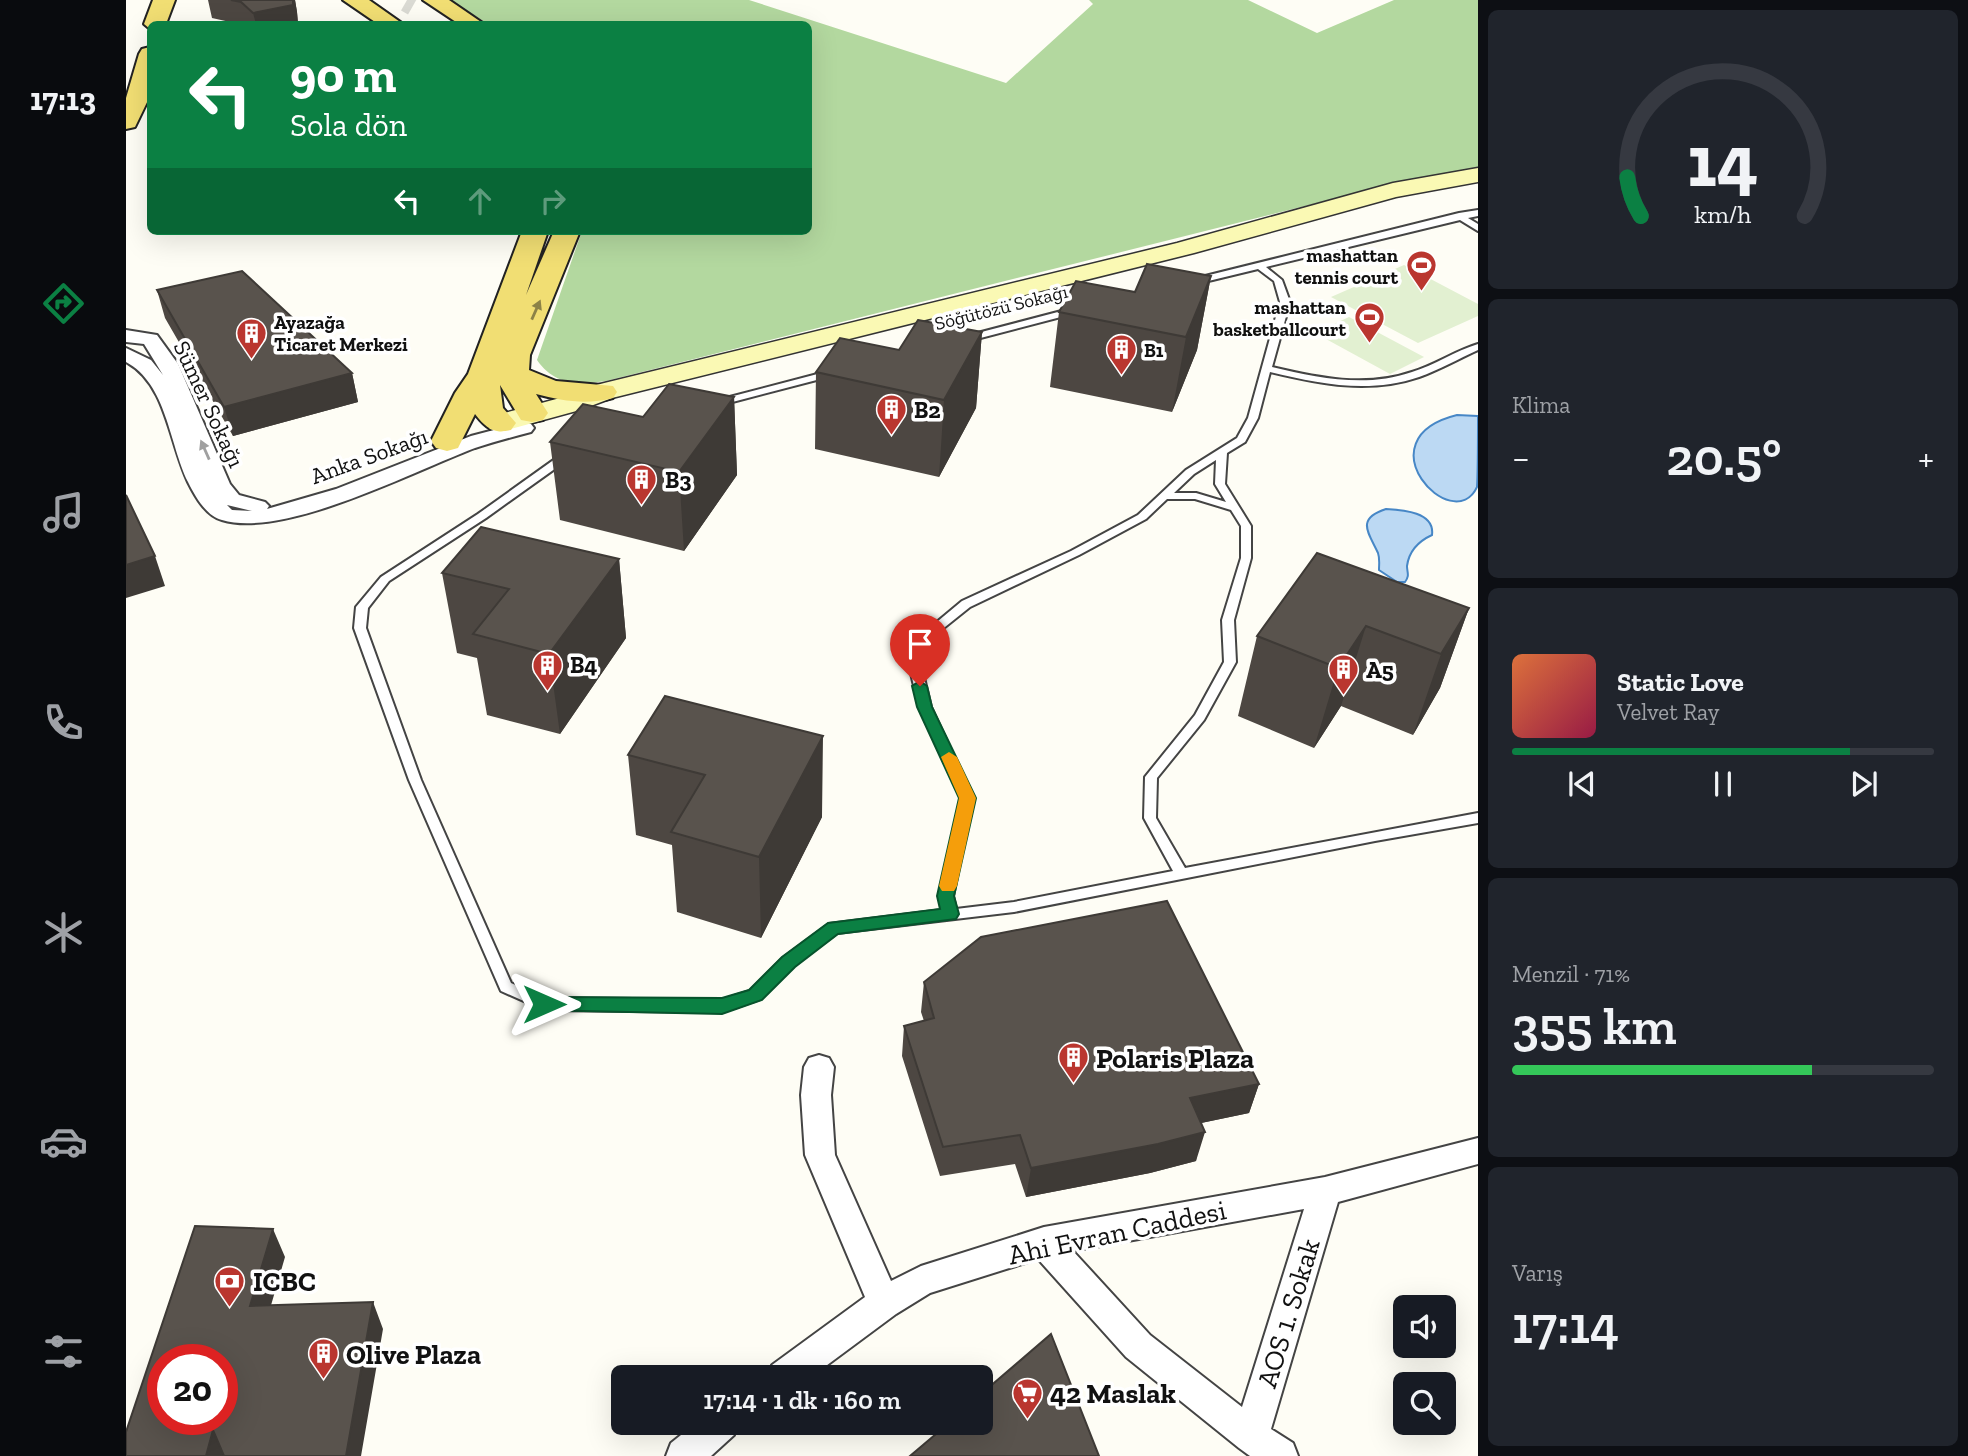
<!DOCTYPE html>
<html lang="tr">
<head>
<meta charset="utf-8">
<style>
	body { margin:0; font-family:"Zilla Slab",serif; background:#20242c; color:#f1f3f6; height:100vh; display:flex; flex-direction:column; font-size:26px; white-space:nowrap }
	* { box-sizing:border-box; margin:0 }
	p { font-size:23px; color:#9ea1a6 }
	.icon { flex:none; width:38px; height:38px; fill:none; stroke:currentColor; stroke-width:2; stroke-linecap:round; stroke-linejoin:round }
	.map { position:relative; flex:1; overflow:hidden }
	.details { display:flex; flex-direction:column; gap:10px; padding:10px; background:#0d0f14; width:490px }
	.details>* { flex:none }
	.hud { position:absolute; left:21px; top:21px; width:665px; height:214px; border-radius:10px; box-shadow:0 7px 28px #0002; background:#0b8043; color:#fff; overflow:hidden }
	.controls { position:absolute; left:1267px; top:1295px; display:grid; gap:14px }
	.controls a { display:grid; place-items:center; width:63px; height:63px; border-radius:10px; background:#171b24; box-shadow:0 7px 28px #0002; font-size:35px }
	.speed { position:absolute; left:21px; top:1344px; display:flex; gap:14px; font-size:35px; font-weight:700; text-align:center }
	.speed>* { display:grid; place-content:center; width:91px; height:91px; border-radius:50%; background:#171b24; box-shadow:0 7px 28px #0002; line-height:1 }
	.speed .limit { border:10px solid #d22; background:#fff; color:#111 }
	.pin { position:absolute; display:grid; place-items:center; width:60px; height:60px; color:#fff; margin:-72px -30px; border-radius:50% 50% 50% 0; rotate:-45deg; box-shadow:0 0 7px #0007 }
	.pin .icon { rotate:45deg }
	.me { position:absolute; width:77px; margin:-38px; rotate:90deg; stroke-linejoin:round; filter:drop-shadow(0 0 5px #0008) }
	.turn { display:flex; align-items:center; gap:24px; height:147px; padding:0 28px; font-size:32px }
	.turn .icon { width:91px; height:91px; stroke-width:2.5 }
	.turn b { display:block; font-size:49px; line-height:60px }
	.lanes { display:flex; align-items:center; height:66px; padding:0 28px; background:#0003; justify-content:center; gap:35px; direction:ltr }
	.lanes .off { opacity:.35 }
	.big { font-size:52px; font-weight:600; line-height:1.1 }
	.details .tile { flex:1; display:flex; flex-direction:column; justify-content:center; gap:10px; min-width:0; padding:0 24px; border-radius:10px; background:#20242c }
	.details .dial { align-items:center; gap:0 }
	.dial svg { height:182px; overflow:visible; fill:none; stroke:#363941; stroke-width:7; stroke-linecap:round; text-anchor:middle }
	.dial text { fill:#f1f3f6; stroke:none }
	.song { display:flex; align-items:center; gap:21px }
	.cover { width:84px; height:84px; border-radius:10px; background:linear-gradient(135deg,hsl(20 70% 55%),hsl(340 70% 35%)) }
	.played { height:7px; border-radius:4px; background:linear-gradient(90deg,#0b8043 80%,#363941 80%) }
	.keys { display:flex; justify-content:space-around; direction:ltr }
	.heat { display:flex; justify-content:space-between; align-items:center; font-size:38px; direction:ltr }
	.charge { height:10px; border-radius:5px; background:linear-gradient(90deg,#34c759 71%,#363941 0) }
	.trip { position:absolute; left:485px; top:1365px; width:382px; height:70px; border-radius:10px; background:#171b24; box-shadow:0 7px 28px #0002; font-weight:600; line-height:70px; text-align:center }
	main { display:flex; flex:1; min-height:0 }
	.tabs { display:flex; flex-direction:column; width:126px; justify-content:space-around; align-items:center; background:#090b0e; color:#9ea1a6 }
	.tabs .icon { width:49px; height:49px }
	.tabs .selected { color:#0b8043 }
	.tabs b { font-size:32px; color:#f1f3f6 }
	.map>svg:first-child { display:block }
	.forest { fill:#b3d89f }
	.pitch { fill:#e2f0d1 }
	.water { fill:#bcd9f3; stroke:#4787c6; stroke-width:2 }
	.lines { fill:none; stroke-linecap:round; stroke-linejoin:round }
	.primary-tunnel { stroke:#dadad3; stroke-width:24; stroke-dasharray:24 12; stroke-linecap:butt }
	.lane-casing { stroke:#444; stroke-width:4 }
	.street-casing { stroke:#444; stroke-width:4 }
	.secondary-casing { stroke:#333; stroke-width:3 }
	.primary-casing { stroke:#222; stroke-width:4 }
	.lane { fill:#fff; fill-rule:evenodd }
	.street { fill:#fff; fill-rule:evenodd }
	.secondary { fill:#faf9b4; fill-rule:evenodd }
	.primary { fill:#f1de73; fill-rule:evenodd }
	.wall { fill:#4d4742 }
	.shaded-wall { fill:#3e3a36 }
	.building { fill:#59534d; stroke:#3e3a36; stroke-width:2; fill-rule:evenodd }
	.oneway { fill:#8c8247 }
	.oneway2 { fill:#a0a0a0 }
	.route { fill:#0b8043; stroke:#07532c; stroke-width:2 }
	.slow { fill:#f59e0b }
	.labels { text-anchor:middle; stroke-width:7; stroke-linejoin:round; paint-order:stroke }
	.far-poi-label { font-size:19px; font-weight:bold; fill:#111; stroke:#fff; text-anchor:end }
	.far-street-label { font-size:19px; fill:#111; stroke:#fff }
	.street-label { font-size:23px; fill:#111; stroke:#fff }
	.poi-label { font-size:23px; font-weight:bold; fill:#111; stroke:#fff; text-anchor:start }
	.near-poi-label { font-size:28px; font-weight:bold; fill:#111; stroke:#fff; text-anchor:start }
	.near-street-label { font-size:28px; fill:#111; stroke:#fff }
</style>
</head>
<body>
<main>
<nav class="tabs">
<b>17:13</b>
<svg class="icon selected" aria-label="directions" viewBox="0 0 24 24"><path d="M12 3l9 9-9 9-9-9zM9 14v-3h6M13 9l2 2-2 2"/></svg>
<svg class="icon" aria-label="music" viewBox="0 0 24 24"><path d="M9 18V5l10-2v13"/><circle cx="6" cy="18" r="3"/><circle cx="16" cy="16" r="3"/></svg>
<svg class="icon" aria-label="phone" viewBox="0 0 24 24"><path d="M5 4h4l2 5-3 2q2 4 5 5l2-3 5 2v4C11 20 4 13 5 4z"/></svg>
<svg class="icon" aria-label="climate" viewBox="0 0 24 24"><path d="M12 3v18M4 7l16 10M4 17L20 7"/></svg>
<svg class="icon" aria-label="car" viewBox="0 0 24 24"><path d="M5 17H2v-5l4-1 3-4h7l3 4 3 1v5h-3M9 17h6M6 11h13"/><circle cx="7" cy="17" r="2"/><circle cx="17" cy="17" r="2"/></svg>
<svg class="icon" aria-label="filters" viewBox="0 0 24 24"><path d="M4 7h16M4 17h16"/><circle cx="9" cy="7" r="2"/><circle cx="15" cy="17" r="2"/></svg>
</nav>
<div class="map">
<svg width="1352" height="1456" viewBox="0 0 1352 1456">
	<rect width="100%" height="100%" fill="#fefdf5"/>
	<!-- forest -->
	<path class="forest" d="M324 0H623L880 83 967 4 963 0H1122L1191 33 1268 0H1352V168L1291 178 480 381C452 385 428 385 411 360L456 231H682V24H362Z"/>
	<!-- pitch -->
	<path class="pitch" d="M1278 265 1352 304V316L1292 343 1205 297Z
		M1223 317 1298 357 1264 374 1189 333Z"/>
	<!-- water -->
	<path class="water" d="M1331 415 1352 416C1352 433 1352 472 1351 487 1327 538 1234 439 1331 415Z
		M1260 509C1277 510 1309 512 1306 535 1293 541 1283 551 1281 566 1281 573 1284 575 1279 582H1271L1253 570C1253 564 1254 559 1252 553 1243 533 1229 519 1260 509Z"/>
	<g class="lines">
		<!-- primary-tunnel -->
		<path class="primary-tunnel" d="M281 0 288 4"/>
		<defs>
			<path id="lane" d="M1352 210V216L1342 218 1352 224V231L1334 220 1140 267 1156 280 1164 302 1146 367C1192 378 1240 388 1286 372 1309 365 1329 351 1352 344V350C1332 359 1313 370 1293 377 1243 394 1194 384 1144 372L1132 418 1119 442 1101 453 1099 484 1125 526V558L1108 620 1110 662 1078 720 1031 778 1030 818 1059 868 1352 813V823L1249 841 888 912 711 933 667 966 634 999 596 1012 418 1010 375 991 283 780 228 628 230 607 255 577 352 514 436 454H444V458L360 518 263 581 242 608 240 628 295 780 385 983 419 998 596 1000 624 991 657 958 703 924 816 910 813 896 835 798 793 707 783 665 806 626 836 601 945 551 1012 515 1060 470 1111 438 1122 418 1154 302 1148 281 1132 269 1070 284 1066 281 1067 279 1333 213ZM1090 460 1089 484 1100 502 1070 493H1048L1068 474ZM1041 499H1069L1105 510 1115 526V558L1096 620 1098 662 1069 715 1019 777 1018 818 1047 871 888 902 830 909 827 896 847 798 805 707 795 665 814 631 844 607 953 555 1020 519Z
				M947 308 950 309V313L843 341 838 338 840 336Z
				M703 371 708 374 706 376 595 405 590 402 592 400Z"/>
			<path id="street" d="M0 330 31 335 52 364 104 484 113 495 139 502 143 506 141 509 210 489 345 436 398 422 405 424 408 428 405 432C386 437 367 442 349 448 288 471 158 539 96 520 80 516 69 496 62 482 43 443 41 384 0 362V348L25 360 37 375 18 344 0 342ZM101 505 126 511 106 510Z
				M693 1055 703 1058 708 1067 705 1095 709 1155 765 1281 795 1266 918 1227 1199 1177 1352 1138V1164L1212 1202 1145 1429 1167 1443 1172 1456H1124L1113 1448 1000 1357 912 1259 804 1293 770 1314 685 1377H641L646 1365 739 1297 679 1155 675 1095 678 1067 683 1058ZM1178 1209 1116 1407 1024 1335 947 1251Z
				M570 1423H613L608 1435 585 1456H540L545 1443Z"/>
			<path id="secondary" d="M1352 168V182L1270 197 1068 253 486 398 454 410 374 432 364 429 360 423 364 417 434 398 466 386 1051 243 1267 183Z"/>
			<path id="primary" d="M27 0H49L40 24H24V29L18 24Z
				M217 0H243L277 24H252Z
				M297 0H323L358 24H333Z
				M24 47V96L9 127 0 129V98L13 54 16 49Z
				M396 231H422L400 295 428 231H454L404 355 403 370 430 381 487 386 491 392 487 398C461 405 436 401 410 394L422 413 417 420 406 422 395 420 374 385 377 408 390 423 385 430C367 434 360 428 349 414L332 448 321 451 310 448 305 441 329 393 342 374Z"/>
		</defs>
		<!-- lane casing -->
		<use href="#lane" class="lane-casing"/>
		<!-- street casing -->
		<use href="#street" class="street-casing"/>
		<!-- secondary casing -->
		<use href="#secondary" class="secondary-casing"/>
		<!-- primary casing -->
		<use href="#primary" class="primary-casing"/>
		<!-- lane -->
		<use href="#lane" class="lane"/>
		<!-- street -->
		<use href="#street" class="street"/>
		<!-- secondary -->
		<use href="#secondary" class="secondary"/>
		<!-- primary -->
		<use href="#primary" class="primary"/>
	</g>
	<!-- wall -->
	<path class="wall" d="M82 0H169L171 12 172 24H113L86 18Z
		M1085 276 1071 350 1046 412 924 387 933 312 1009 292Z
		M31 290 226 373 232 402 107 436 39 318Z
		M856 332 850 408 813 477 689 449 690 372 773 350Z
		M608 397 611 475 558 551 434 520 424 442 517 417Z
		M493 559 500 638 434 734 361 715 351 658 331 653 316 573Z
		M1343 608 1314 688 1287 735 1215 706 1188 748 1112 716 1131 636Z
		M539 696 696 817 635 938 551 912 546 845 510 835 502 755Z
		M798 982 1133 1084 1123 1113 1075 1123 1070 1161 1024 1173 900 1197 889 1164 814 1176 776 1056 778 1026 798 1021 795 1012Z"/>
	<!-- shaded-wall -->
	<path class="shaded-wall" d="M167 0H169L171 12 172 24H130L127 13Z
		M1085 276 1071 350 1046 412 1060 337Z
		M856 332 850 408 813 477 818 400Z
		M226 373 232 402 107 436 98 407Z
		M608 397 611 475 558 551 553 472Z
		M29 556 39 586 0 598V565Z
		M493 559 500 638 434 734 423 654Z
		M1343 608 1314 688 1287 735 1315 654Z
		M1240 626 1215 706 1188 748 1212 668Z
		M697 736 696 817 635 938 633 857Z
		M1133 1084 1123 1113 1056 1127 1064 1098Z
		M1079 1132 1070 1161 1024 1173 900 1197 905 1168Z
		M147 1229 159 1257 137 1333 124 1306Z
		M247 1302 257 1329 235 1456H220Z
		M87 1430 102 1456H80Z"/>
	<!-- building -->
	<path class="building" d="M105 0H167V5L127 13 115 2Z
		M1021 264 1085 276 1060 337 933 312 950 281 1009 292Z
		M116 271 226 373 98 407 31 290Z
		M792 320 856 332 818 400 690 372 714 338 773 350Z
		M543 384 608 397 553 472 424 442 457 404 517 417Z
		M0 495 29 556 0 565Z
		M355 527 493 559 423 654 347 634 383 589 316 573Z
		M1191 553 1343 608 1315 654 1240 626 1212 668 1131 636Z
		M539 696 697 736 633 857 545 832 579 775 502 755Z
		M1041 901 1133 1084 1064 1098 1079 1132 1032 1144 905 1168 894 1135 817 1147 778 1026 808 1018 798 982 855 937Z
		M69 1226 147 1229 124 1306 247 1302 220 1456H98L87 1430 80 1456H0V1432ZM37 1360H96V1419H37Z
		M925 1334 973 1456H784L823 1423H854V1395Z"/>
	<!-- one-way arrows -->
	<defs><path id="oneway-solid" d="M-6-.8H1V-3.2L6.5 0L1 3.2V.8H-6Z" transform="scale(1.75)"/></defs>
	<use class="oneway" href="#oneway-solid" transform="translate(410 310) rotate(-66)"/>
	<use class="oneway2" href="#oneway-solid" transform="translate(79 450) rotate(-114)"/>
	<!-- route -->
	<path class="route" d="M794 681 801 686 806 707 850 798 828 896 833 914 830 919 712 934 669 967 636 1000 596 1014 411 1010 409 1004 411 999 418 997 596 998 623 990 656 957 702 923 814 909 811 896 833 798 791 707 786 686Z"/>
	<!-- slow -->
	<path class="slow" d="M823 752 831 757 850 798 831 886 828 891H816L813 886 833 798 815 757Z"/>
	<!-- icons -->
	<defs>
		<symbol id="stadium-pin" viewBox="-11 -11 22 30"><path d="M0 17L-7.5 6A9.5 9.5 0 1 1 7.5 6Z" fill="#ba362f" stroke="#fff"/><path d="M0-5a6.5 5 0 1 0 0 10a6.5 5 0 1 0 0-10ZM-3.5-1.8h7v3.6h-7Z" fill="#fff"/></symbol>
		<symbol id="building-pin" viewBox="-11 -11 22 30"><path d="M0 17L-7.5 6A9.5 9.5 0 1 1 7.5 6Z" fill="#ba362f" stroke="#fff"/><path d="M-4-6H4V6H1V3H-1V6H-4ZM-2.5-4.3h1.7v1.8h-1.7ZM.8-4.3h1.7v1.8H.8ZM-2.5-1h1.7V.8h-1.7ZM.8-1h1.7V.8H.8Z" fill="#fff"/></symbol>
		<symbol id="bank-pin" viewBox="-11 -11 22 30"><path d="M0 17L-7.5 6A9.5 9.5 0 1 1 7.5 6Z" fill="#ba362f" stroke="#fff"/><path d="M-6-4H6V4H-6ZM0-2.3a2.3 2.3 0 1 0 0 4.6a2.3 2.3 0 1 0 0-4.6Z" fill="#fff"/></symbol>
		<symbol id="supermarket-pin" viewBox="-11 -11 22 30"><path d="M0 17L-7.5 6A9.5 9.5 0 1 1 7.5 6Z" fill="#ba362f" stroke="#fff"/><path d="M-6-5.5h2.5l.6 2H6L4.5 2H-2.5L-4.4-4H-6ZM-1.5 3.2a1.3 1.3 0 1 0 .1 0ZM3 3.2a1.3 1.3 0 1 0 .1 0Z" fill="#fff"/></symbol>
	</defs>
	<g fill-rule="evenodd">
		<use href="#stadium-pin" x="1278" y="248" width="35" height="47"/>
		<use href="#stadium-pin" x="1226" y="300" width="35" height="47"/>
		<use href="#building-pin" x="108" y="316" width="35" height="47"/>
		<use href="#building-pin" x="978" y="332" width="35" height="47"/>
		<use href="#building-pin" x="748" y="392" width="35" height="47"/>
		<use href="#building-pin" x="498" y="462" width="35" height="47"/>
		<use href="#building-pin" x="404" y="648" width="35" height="47"/>
		<use href="#building-pin" x="1200" y="652" width="35" height="47"/>
		<use href="#building-pin" x="930" y="1040" width="35" height="47"/>
		<use href="#bank-pin" x="86" y="1264" width="35" height="47"/>
		<use href="#building-pin" x="180" y="1336" width="35" height="47"/>
		<use href="#supermarket-pin" x="884" y="1376" width="35" height="47"/>
	</g>
	<g class="labels">
		<!-- far-poi labels -->
		<g class="far-poi-label">
			<text x="1272" y="262">mashattan<tspan x="1272" dy="22">tennis court</tspan></text>
			<text x="1220" y="314">mashattan<tspan x="1220" dy="22">basketballcourt</tspan></text>
			<text x="148" y="329" text-anchor="start">Ayazağa<tspan x="148" dy="22">Ticaret Merkezi</tspan></text>
			<text x="1018" y="357" text-anchor="start">B1</text>
		</g>
		<!-- far-street labels -->
		<g class="far-street-label">
			<text transform="translate(875 307) rotate(-14)" y="7">Söğütözü Sokağı</text>
		</g>
		<!-- street labels -->
		<g class="street-label">
			<text transform="translate(83 404) rotate(65)" y="8">Sümer Sokağı</text>
			<text transform="translate(243 456) rotate(-20)" y="8">Anka Sokağı</text>
		</g>
		<!-- poi labels -->
		<g class="poi-label">
			<text x="788" y="418">B2</text>
			<text x="539" y="488">B3</text>
			<text x="444" y="673">B4</text>
			<text x="1240" y="678">A5</text>
		</g>
		<!-- near-poi labels -->
		<g class="near-poi-label">
			<text x="970" y="1068">Polaris Plaza</text>
			<text x="127" y="1291">ICBC</text>
			<text x="220" y="1364">Olive Plaza</text>
			<text x="924" y="1403">42 Maslak</text>
		</g>
		<!-- near-street labels -->
		<g class="near-street-label">
			<text transform="translate(991 1232) rotate(-12)" y="10">Ahi Evran Caddesi</text>
			<text transform="translate(1162 1313) rotate(-73)" y="10">AOS 1. Sokak</text>
		</g>
	</g>
</svg>
<div class="controls">
<a><svg class="icon" aria-label="sound" viewBox="0 0 24 24"><path d="M4 9h4l5-4v14l-5-4H4zM17 9q2 3 0 6"/></svg></a>
<a><svg class="icon" aria-label="search" viewBox="0 0 24 24"><circle cx="10" cy="10" r="6"/><path d="M15 15l6 6"/></svg></a>
</div>
<div class="speed"><div class="limit">20</div></div>
<div class="pin" style="left:794px;top:686px;background:#d93025"><svg class="icon" aria-label="arrive" viewBox="0 0 24 24"><path d="M6 21V4h12l-3 4 3 4H6"/></svg></div>
<svg class="me" style="left:418px;top:1004px" viewBox="-20 -20 40 40"><path d="M0-17L14 15 0 8-14 15z" fill="#0b8043" stroke="#fff" stroke-width="4"/></svg>
<div class="trip">17:14 · 1 dk · 160 m</div>
<div class="hud">
<div class="turn"><svg class="icon" aria-label="left" viewBox="0 0 24 24"><path d="M17 20v-9H6M10 6l-5 5 5 5"/></svg><div><b>90 m</b>Sola dön</div></div>
<div class="lanes"><svg class="icon" aria-label="left" viewBox="0 0 24 24"><path d="M17 20v-9H6M10 6l-5 5 5 5"/></svg><svg class="icon off" aria-label="ahead" viewBox="0 0 24 24"><path d="M12 20V5M6 11l6-6 6 6"/></svg><svg class="icon off" aria-label="right" viewBox="0 0 24 24"><path d="M7 20v-9h11M14 6l5 5-5 5"/></svg></div>
</div>
</div>
<section class="details">
<div class="tile dial"><svg viewBox="0 0 100 80">
<path d="M14 69A42 42 0 1 1 86 69"/>
<path d="M14 69A42 42 0 0 1 8 52" stroke="#0b8043"/>
<text x="50" y="56" font-size="32" font-weight="700">14</text>
<text x="50" y="72" font-size="11">km/h</text>
</svg></div>
<div class="tile"><p>Klima</p>
<div class="heat"><a>−</a><b class="big">20.5°</b><a>+</a></div>
</div>
<div class="tile">
<div class="song"><i class="cover"></i><div><b>Static Love</b><p>Velvet Ray</p></div></div>
<div class="played"></div>
<div class="keys"><svg class="icon" aria-label="previous" viewBox="0 0 24 24"><path d="M18 5L8 12l10 7zM5 5v14"/></svg><svg class="icon" aria-label="pause" viewBox="0 0 24 24"><path d="M8 5v14M16 5v14"/></svg><svg class="icon" aria-label="next" viewBox="0 0 24 24"><path d="M6 5l10 7-10 7zM19 5v14"/></svg></div>
</div>
<div class="tile"><p>Menzil · 71%</p><b class="big">355 km</b><div class="charge"></div></div>
<div class="tile"><p>Varış</p><b class="big">17:14</b></div>
</section>
</main>
</body>
</html>
